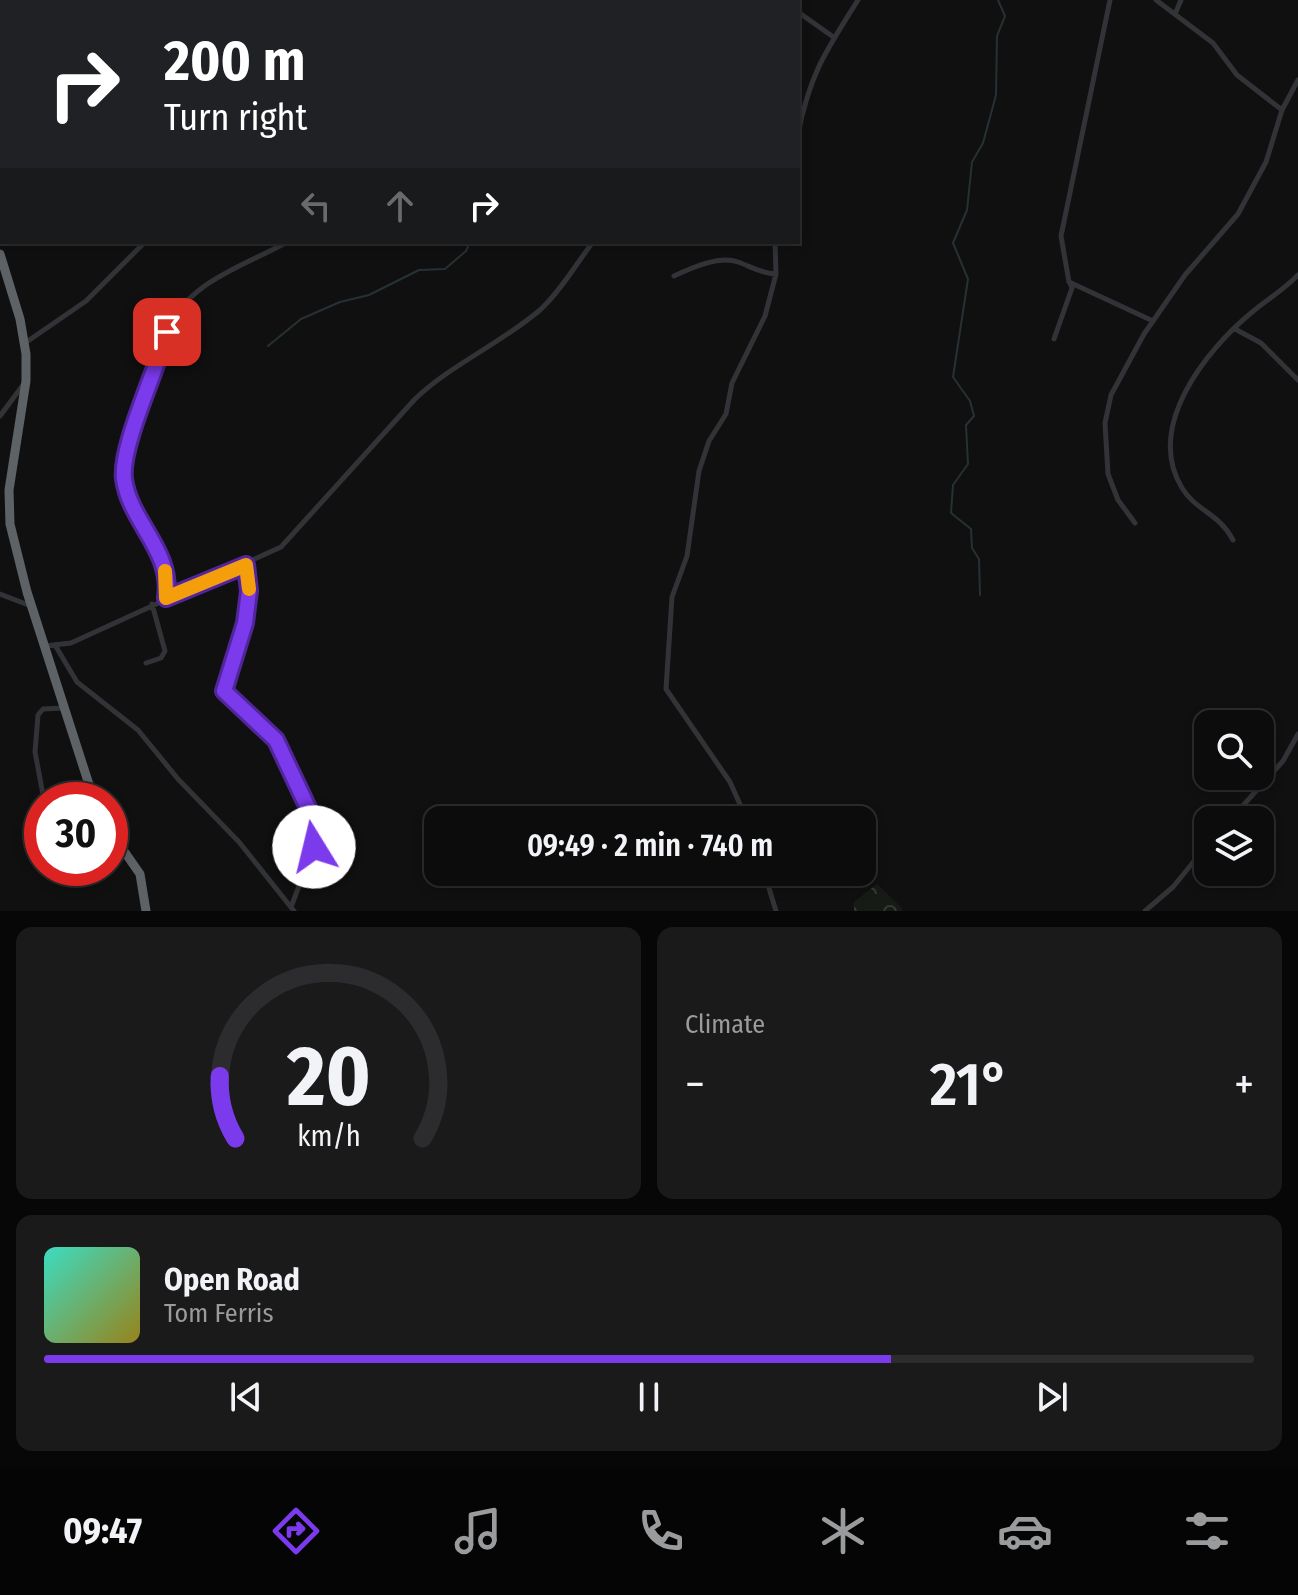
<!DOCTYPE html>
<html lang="en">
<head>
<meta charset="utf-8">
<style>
	body { margin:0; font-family:"Fira Sans Condensed",sans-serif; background:#1a1a1b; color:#f1f3f6; height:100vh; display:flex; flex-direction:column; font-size:30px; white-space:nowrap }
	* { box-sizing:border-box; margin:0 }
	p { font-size:26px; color:#9a9b9d }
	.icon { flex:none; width:44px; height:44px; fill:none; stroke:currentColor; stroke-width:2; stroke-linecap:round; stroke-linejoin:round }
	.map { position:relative; height:911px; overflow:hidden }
	.sheet { display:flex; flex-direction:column; gap:16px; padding:16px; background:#070707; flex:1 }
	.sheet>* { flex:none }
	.banner { position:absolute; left:0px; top:0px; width:800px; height:244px; box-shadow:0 4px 12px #0003,0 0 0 2px #2c2c2e; background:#202124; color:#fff; overflow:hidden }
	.controls { position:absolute; left:1194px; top:710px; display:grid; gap:16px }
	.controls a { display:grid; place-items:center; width:80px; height:80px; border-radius:16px; background:#0c0c0d; box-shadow:0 4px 12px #0003,0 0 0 2px #2c2c2e; font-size:40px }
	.speed { position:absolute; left:24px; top:782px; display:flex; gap:16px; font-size:40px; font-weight:700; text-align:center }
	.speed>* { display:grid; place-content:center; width:104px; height:104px; border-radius:50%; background:#0c0c0d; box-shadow:0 4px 12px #0003,0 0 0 2px #2c2c2e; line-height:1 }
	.speed .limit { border:12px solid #d22; background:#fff; color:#111 }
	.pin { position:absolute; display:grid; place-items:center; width:68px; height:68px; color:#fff; margin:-34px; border-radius:16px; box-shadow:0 4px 12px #0006 }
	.me { position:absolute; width:88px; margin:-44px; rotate:351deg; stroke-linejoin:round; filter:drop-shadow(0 0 6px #0008) }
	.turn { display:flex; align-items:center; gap:28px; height:168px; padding:0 32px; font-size:36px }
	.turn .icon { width:104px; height:104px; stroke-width:2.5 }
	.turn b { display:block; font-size:56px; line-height:68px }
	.lanes { display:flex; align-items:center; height:76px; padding:0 32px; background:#0003; justify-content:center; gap:40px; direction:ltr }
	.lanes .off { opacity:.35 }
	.big { font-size:60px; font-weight:600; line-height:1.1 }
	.sheet .widget { flex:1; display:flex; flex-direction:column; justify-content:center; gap:12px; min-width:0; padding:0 28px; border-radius:16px; background:#1a1a1b }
	.sheet .dial { align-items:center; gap:0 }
	.dial svg { height:208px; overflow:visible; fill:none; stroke:#2c2c2e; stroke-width:7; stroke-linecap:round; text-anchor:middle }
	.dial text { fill:#f1f3f6; stroke:none }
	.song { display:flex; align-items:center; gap:24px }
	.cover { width:96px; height:96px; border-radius:12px; background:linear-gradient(135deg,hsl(170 70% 55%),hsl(50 70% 35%)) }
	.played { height:8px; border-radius:4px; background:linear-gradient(90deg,#7c3aed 70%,#2c2c2e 70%) }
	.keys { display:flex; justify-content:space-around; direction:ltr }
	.heat { display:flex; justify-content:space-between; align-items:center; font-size:44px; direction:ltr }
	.sheet .tiles { flex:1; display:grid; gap:16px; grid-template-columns:1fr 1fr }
	.widget:last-child { grid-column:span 2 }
	.trip { position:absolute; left:424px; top:806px; width:452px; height:80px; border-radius:16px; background:#0c0c0d; box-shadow:0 4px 12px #0003,0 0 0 2px #2c2c2e; font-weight:600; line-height:80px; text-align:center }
	.tabs { display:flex; height:128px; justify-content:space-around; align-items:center; background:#050505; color:#9a9b9d }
	.tabs .icon { width:56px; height:56px }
	.tabs .on { color:#7c3aed }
	.tabs b { font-size:36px; color:#f1f3f6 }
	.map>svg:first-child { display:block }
	.forest { fill:url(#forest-crowns) }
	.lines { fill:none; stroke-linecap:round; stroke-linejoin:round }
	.stream { stroke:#273134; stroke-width:2 }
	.street { stroke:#313336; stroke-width:5 }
	.highway { stroke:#5d6266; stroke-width:9 }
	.route-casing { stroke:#51269a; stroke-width:20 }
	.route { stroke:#7c3aed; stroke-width:14 }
	.slow { stroke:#f59e0b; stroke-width:14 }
</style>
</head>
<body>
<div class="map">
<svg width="1298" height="911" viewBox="0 0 1298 911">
	<defs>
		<pattern id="forest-crowns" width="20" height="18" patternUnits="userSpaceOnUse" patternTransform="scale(2)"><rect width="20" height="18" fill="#171b16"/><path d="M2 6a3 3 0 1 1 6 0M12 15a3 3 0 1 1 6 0" fill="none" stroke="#363936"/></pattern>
	</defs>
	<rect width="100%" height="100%" fill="#101011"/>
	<!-- forest -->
	<path class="forest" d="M877 884 902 908V911H854V902Z"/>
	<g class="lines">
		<!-- stream -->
		<path class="stream" d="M575 2 577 0
			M268 346 301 319 340 302 369 295 419 270 445 269 466 251 470 242
			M980 595 979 559 972 548 971 529 951 513 953 485 968 464 966 425 974 416 970 401 953 377 968 279 953 243 967 210 972 162 983 143 996 95 997 36 1005 16 998 0"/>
		<!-- street -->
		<path class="street" d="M132 0 134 2
			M433 0 436 2
			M1110 0 1061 236 1069 282 1153 321
			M1156 0 1213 43 1237 75 1282 110
			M370 2 373 0
			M503 2 504 0
			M798 12 832 36
			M1175 14 1181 0
			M0 100 2 98
			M798 134C810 73 826 51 858 0
			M674 276C691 268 720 255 738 262 752 267 760 273 776 274
			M1235 329 1261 343 1298 380
			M1054 339 1072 288 1070 283
			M25 343 86 301 145 242
			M0 416 23 385
			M1135 523 1118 500 1108 474 1105 423 1111 395 1144 334 1185 275 1238 214 1266 162 1282 110 1298 80
			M1233 540C1219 513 1196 511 1182 488 1145 427 1205 351 1251 313 1266 300 1284 290 1298 275
			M246 565C255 624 231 641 224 691L276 740 309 810 314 847 291 907
			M0 594 31 606
			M166 598C171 555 140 528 127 490 118 462 132 434 142 408 152 383 158 357 167 332 187 281 245 266 287 242
			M55 645 77 682 138 730 178 779 239 842 294 911
			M45 646 71 643 281 547 415 399C452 364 500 344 540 310 560 292 576 264 593 242
			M146 663 161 658 165 651 152 604
			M44 800 35 752 38 715 43 709 64 708
			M747 820 730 782 666 689 672 597 687 556 699 471 709 441 726 414 732 383 765 316 776 274 775 242
			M1230 820 1283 761 1298 734
			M92 868 99 879
			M764 872 776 911
			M1145 911 1173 887 1208 844"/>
		<!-- highway -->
		<path class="highway" d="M0 254 20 319 26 354V381L9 490 10 524 27 592 94 800
			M110 831 140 874 146 911"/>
	</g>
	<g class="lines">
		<defs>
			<path id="route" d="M167 332C157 370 120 446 124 479 130 523 173 550 166 598L246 565 249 591 245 623 224 691 276 740 309 810 314 847"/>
		</defs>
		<!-- route casing -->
		<use href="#route" class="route-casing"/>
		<!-- route -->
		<use href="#route" class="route"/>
		<!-- slow -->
		<path class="slow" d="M165 571 166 598 246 565 249 589"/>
	</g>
</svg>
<div class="controls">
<a><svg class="icon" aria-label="search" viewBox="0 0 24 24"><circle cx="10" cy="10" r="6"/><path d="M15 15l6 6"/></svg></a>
<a><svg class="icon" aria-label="layers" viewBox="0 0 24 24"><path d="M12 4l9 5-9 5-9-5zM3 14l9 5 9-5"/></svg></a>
</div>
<div class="speed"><div class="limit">30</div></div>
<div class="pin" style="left:167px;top:332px;background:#d93025"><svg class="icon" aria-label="arrive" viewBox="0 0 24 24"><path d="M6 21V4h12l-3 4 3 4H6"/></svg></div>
<svg class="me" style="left:314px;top:847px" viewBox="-20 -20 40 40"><circle r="19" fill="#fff"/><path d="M0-13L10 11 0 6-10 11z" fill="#7c3aed"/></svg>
<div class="trip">09:49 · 2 min · 740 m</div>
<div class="banner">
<div class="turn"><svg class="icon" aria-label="right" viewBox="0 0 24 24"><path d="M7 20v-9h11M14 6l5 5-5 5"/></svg><div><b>200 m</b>Turn right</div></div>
<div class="lanes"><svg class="icon off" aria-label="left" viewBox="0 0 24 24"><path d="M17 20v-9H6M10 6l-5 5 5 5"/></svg><svg class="icon off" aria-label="ahead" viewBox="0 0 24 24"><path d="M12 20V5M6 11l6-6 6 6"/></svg><svg class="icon" aria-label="right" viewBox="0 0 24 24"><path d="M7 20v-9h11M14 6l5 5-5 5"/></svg></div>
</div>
</div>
<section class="sheet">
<div class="tiles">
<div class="widget dial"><svg viewBox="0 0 100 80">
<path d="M14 69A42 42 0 1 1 86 69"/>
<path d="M14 69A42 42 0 0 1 8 45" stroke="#7c3aed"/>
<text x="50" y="56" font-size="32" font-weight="700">20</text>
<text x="50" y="72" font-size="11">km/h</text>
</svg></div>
<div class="widget"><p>Climate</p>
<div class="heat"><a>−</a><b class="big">21°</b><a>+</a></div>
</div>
<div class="widget">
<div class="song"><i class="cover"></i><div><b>Open Road</b><p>Tom Ferris</p></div></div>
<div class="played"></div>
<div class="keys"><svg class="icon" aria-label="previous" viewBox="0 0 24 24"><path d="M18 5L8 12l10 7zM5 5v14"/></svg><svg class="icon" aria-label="pause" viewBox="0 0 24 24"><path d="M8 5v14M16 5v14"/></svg><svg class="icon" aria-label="next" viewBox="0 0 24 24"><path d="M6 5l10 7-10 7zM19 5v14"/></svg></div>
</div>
</div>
</section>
<nav class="tabs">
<b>09:47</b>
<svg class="icon on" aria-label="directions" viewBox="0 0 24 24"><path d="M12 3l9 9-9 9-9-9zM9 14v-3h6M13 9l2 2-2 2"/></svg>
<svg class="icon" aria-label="music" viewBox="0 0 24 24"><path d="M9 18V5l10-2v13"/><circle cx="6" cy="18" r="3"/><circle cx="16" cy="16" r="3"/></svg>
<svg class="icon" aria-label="phone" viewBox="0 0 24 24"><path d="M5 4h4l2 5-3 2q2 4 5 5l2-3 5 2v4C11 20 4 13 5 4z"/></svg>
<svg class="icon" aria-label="climate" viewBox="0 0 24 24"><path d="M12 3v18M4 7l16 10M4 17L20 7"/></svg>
<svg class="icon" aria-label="car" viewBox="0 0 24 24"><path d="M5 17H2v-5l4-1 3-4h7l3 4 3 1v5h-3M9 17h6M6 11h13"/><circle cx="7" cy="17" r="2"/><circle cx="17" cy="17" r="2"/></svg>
<svg class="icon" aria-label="filters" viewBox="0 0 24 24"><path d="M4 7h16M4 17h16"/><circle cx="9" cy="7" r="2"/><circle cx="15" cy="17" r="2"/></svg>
</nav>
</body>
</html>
